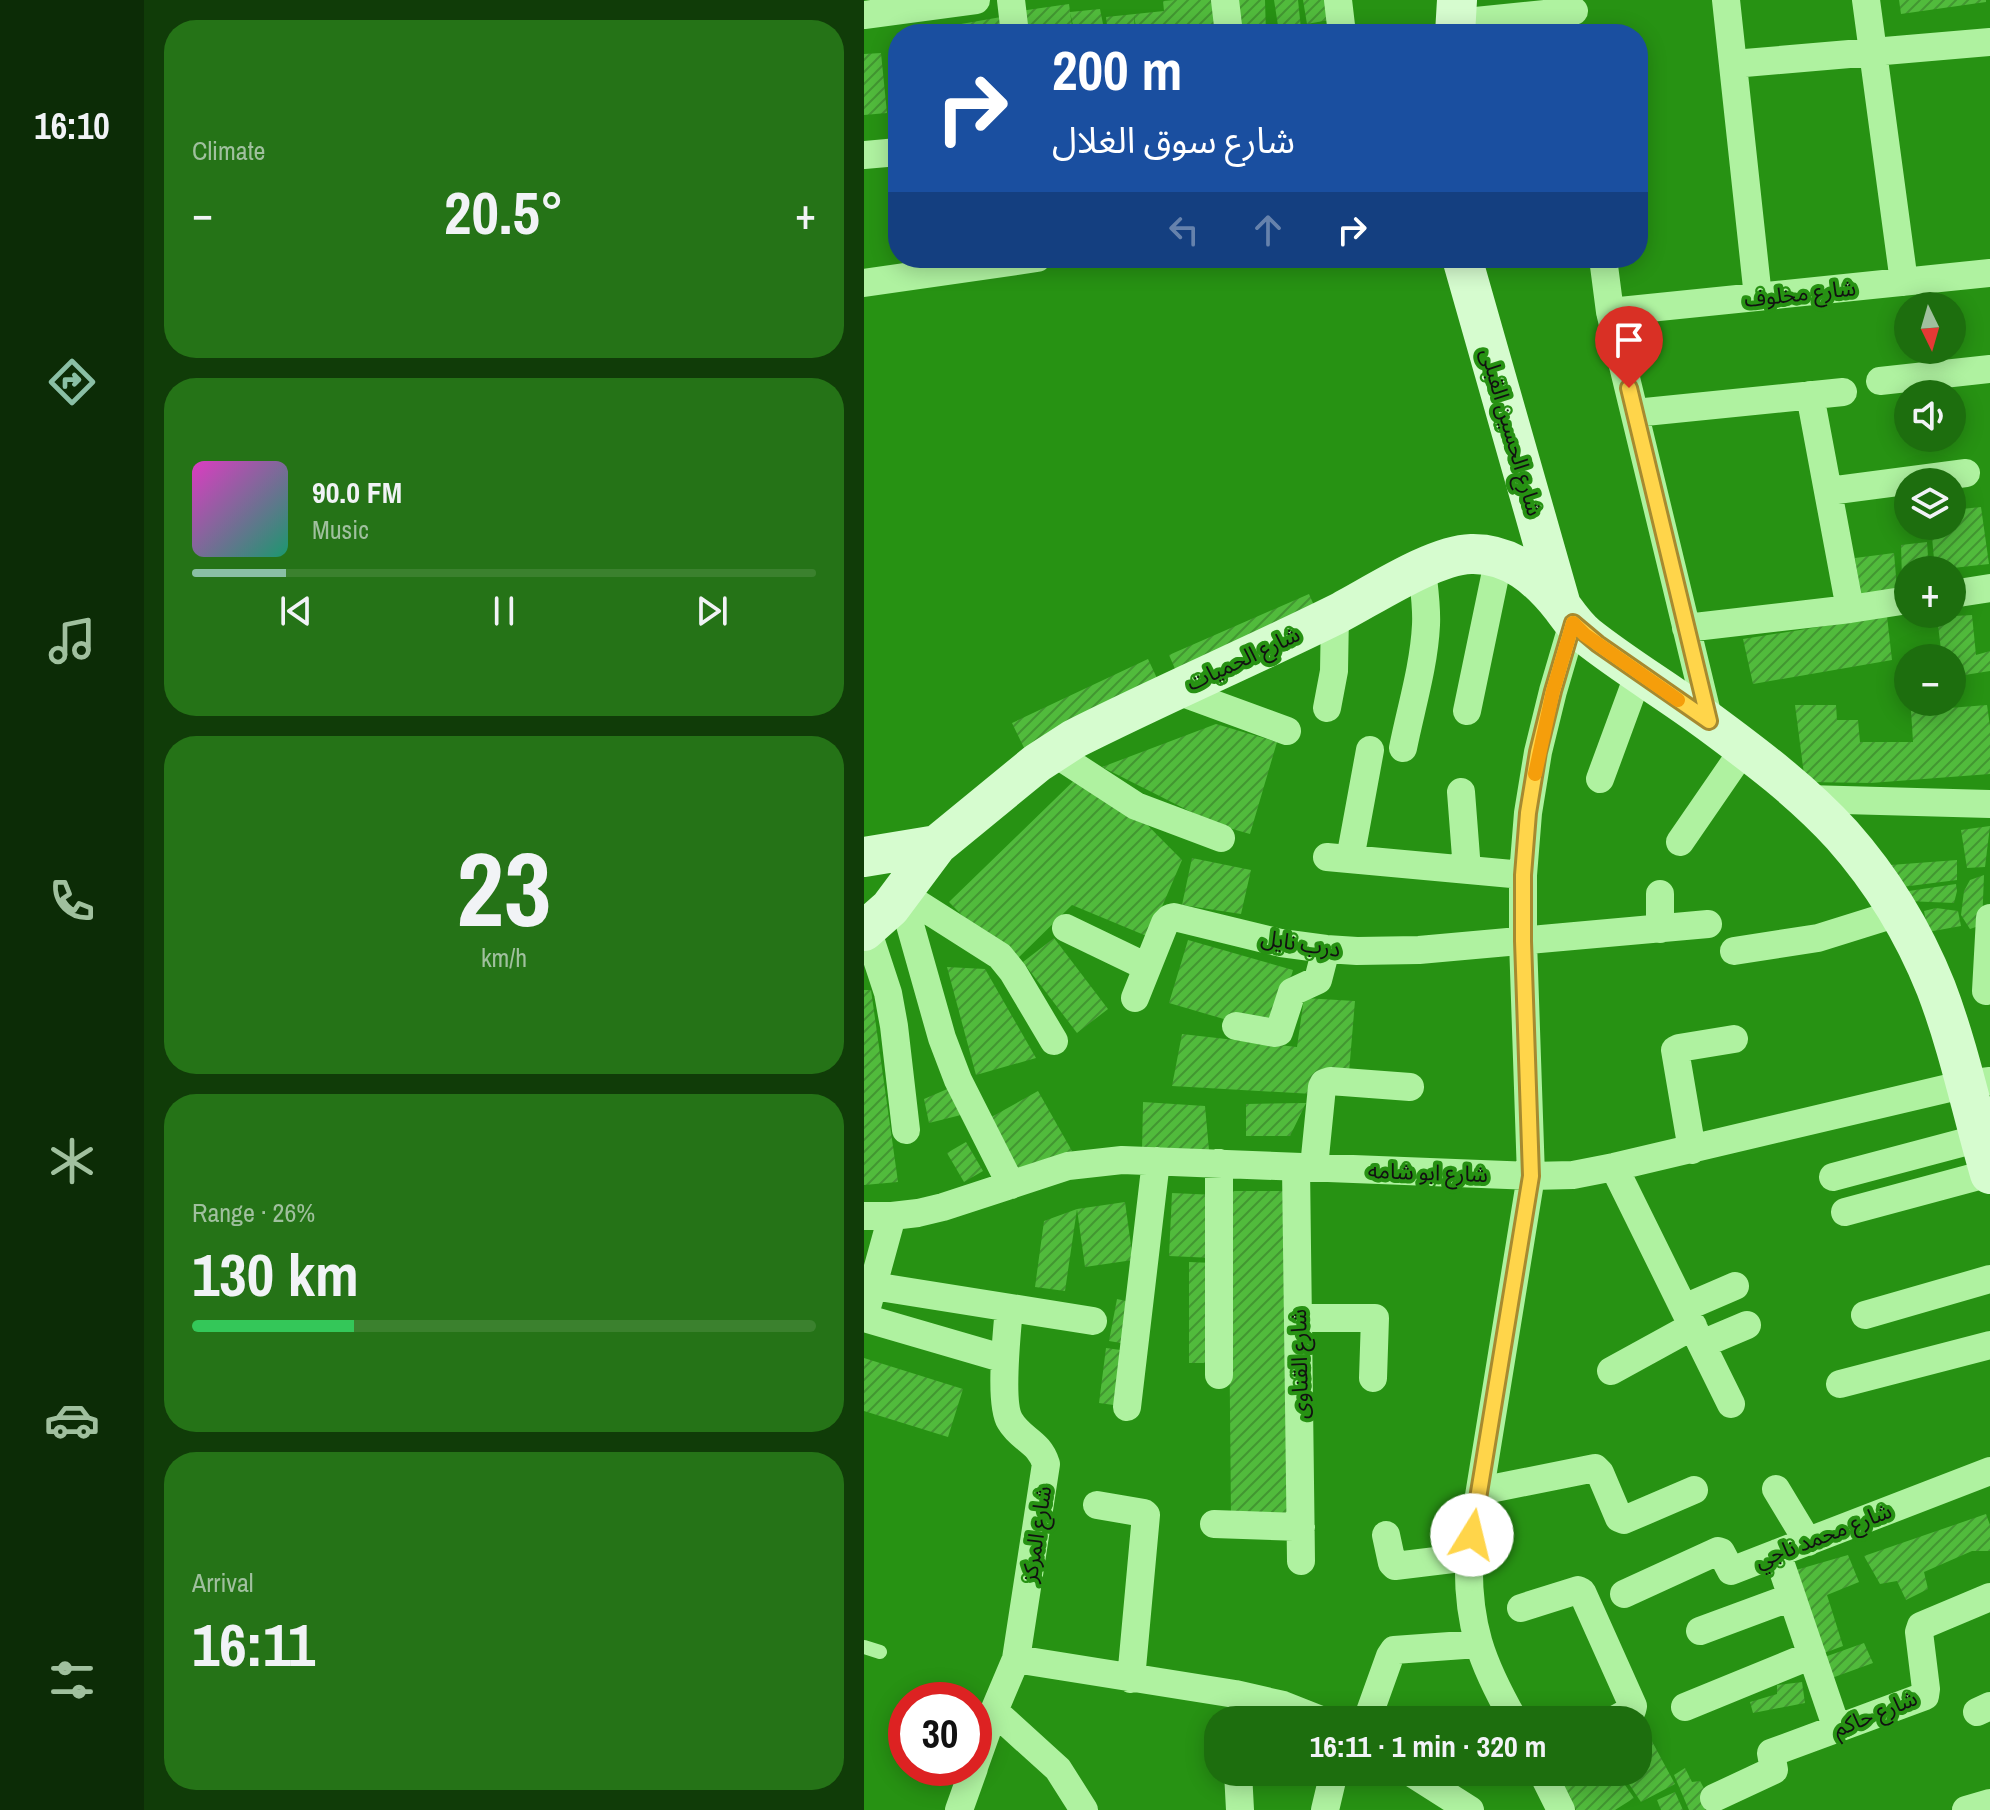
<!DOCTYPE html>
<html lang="en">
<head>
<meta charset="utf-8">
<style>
	body { margin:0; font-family:"Archivo Narrow","Noto Sans Arabic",sans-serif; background:#257317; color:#f1f3f6; height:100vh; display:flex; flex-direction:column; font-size:30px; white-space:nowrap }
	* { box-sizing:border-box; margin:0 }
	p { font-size:26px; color:#a0c09e }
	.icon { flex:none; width:44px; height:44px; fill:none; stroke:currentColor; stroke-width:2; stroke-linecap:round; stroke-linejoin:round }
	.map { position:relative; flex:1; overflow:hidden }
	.drawer { display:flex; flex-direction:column; gap:20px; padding:20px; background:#103c08; width:720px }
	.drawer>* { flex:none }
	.guide { position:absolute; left:24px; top:24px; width:760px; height:244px; border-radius:32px; box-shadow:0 4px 20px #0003; background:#1a4fa0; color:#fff; overflow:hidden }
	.needle { width:52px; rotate:175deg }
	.buttons { position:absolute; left:1030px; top:292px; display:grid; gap:16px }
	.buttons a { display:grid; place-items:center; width:72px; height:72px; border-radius:50%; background:#1d6e0e; box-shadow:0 4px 20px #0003; font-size:40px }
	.speed { position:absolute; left:24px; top:1682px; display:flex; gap:16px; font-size:40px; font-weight:700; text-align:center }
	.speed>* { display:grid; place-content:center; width:104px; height:104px; border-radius:50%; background:#1d6e0e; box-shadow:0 4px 20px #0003; line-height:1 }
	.speed .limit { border:12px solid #d22; background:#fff; color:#111 }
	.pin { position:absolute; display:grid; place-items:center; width:68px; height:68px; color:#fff; margin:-82px -34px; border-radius:50% 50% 50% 0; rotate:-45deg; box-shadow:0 0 8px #0007 }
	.pin .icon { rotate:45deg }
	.me { position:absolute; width:88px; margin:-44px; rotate:9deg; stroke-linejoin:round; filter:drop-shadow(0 0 6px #0008) }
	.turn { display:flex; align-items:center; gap:28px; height:168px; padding:0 32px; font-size:36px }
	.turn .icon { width:104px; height:104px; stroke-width:2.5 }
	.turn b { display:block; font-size:56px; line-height:68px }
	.lanes { display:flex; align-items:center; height:76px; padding:0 32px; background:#0003; justify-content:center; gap:40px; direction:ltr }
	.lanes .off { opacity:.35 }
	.big { font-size:60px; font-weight:800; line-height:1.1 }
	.drawer .tile { flex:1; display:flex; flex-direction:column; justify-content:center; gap:12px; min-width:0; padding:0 28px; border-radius:32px; background:#257317 }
	.drawer .dial { align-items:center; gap:0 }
	.dial b { font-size:104px; line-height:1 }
	.song { display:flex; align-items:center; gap:24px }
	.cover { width:96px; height:96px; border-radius:12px; background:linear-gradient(135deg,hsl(310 70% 55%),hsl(160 70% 35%)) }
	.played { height:8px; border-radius:4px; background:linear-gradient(90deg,#8abfa5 15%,#3b812e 15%) }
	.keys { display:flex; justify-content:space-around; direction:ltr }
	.heat { display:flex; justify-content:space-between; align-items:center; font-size:44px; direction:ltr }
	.charge { height:12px; border-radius:6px; background:linear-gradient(90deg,#34c759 26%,#3b812e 0) }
	.trip { position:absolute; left:340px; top:1706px; width:448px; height:80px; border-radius:32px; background:#1d6e0e; box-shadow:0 4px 20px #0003; font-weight:800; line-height:80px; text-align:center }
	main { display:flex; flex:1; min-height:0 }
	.menu { display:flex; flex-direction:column; width:144px; justify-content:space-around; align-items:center; background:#0c2c06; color:#a0c09e }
	.menu .icon { width:56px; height:56px }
	.menu .on { color:#8abfa5 }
	.menu b { font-size:36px; color:#f1f3f6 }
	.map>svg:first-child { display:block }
	.building { fill:url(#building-hatch) }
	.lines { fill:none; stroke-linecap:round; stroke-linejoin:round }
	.lane { stroke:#aff2a0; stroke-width:14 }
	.street { stroke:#aff2a0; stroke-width:28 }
	.secondary { stroke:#d6fccf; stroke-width:40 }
	.route-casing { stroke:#a68a30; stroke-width:20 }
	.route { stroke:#ffd54a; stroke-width:14 }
	.slow { stroke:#f59e0b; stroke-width:14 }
	.labels { text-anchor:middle; stroke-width:8; stroke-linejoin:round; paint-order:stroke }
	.street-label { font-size:22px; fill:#111; stroke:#279213 }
</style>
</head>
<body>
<main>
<nav class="menu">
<b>16:10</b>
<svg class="icon on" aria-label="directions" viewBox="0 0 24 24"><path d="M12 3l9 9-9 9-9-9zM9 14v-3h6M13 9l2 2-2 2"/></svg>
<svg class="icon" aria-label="music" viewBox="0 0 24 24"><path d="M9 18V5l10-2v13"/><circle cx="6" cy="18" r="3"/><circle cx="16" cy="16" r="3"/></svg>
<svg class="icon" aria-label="phone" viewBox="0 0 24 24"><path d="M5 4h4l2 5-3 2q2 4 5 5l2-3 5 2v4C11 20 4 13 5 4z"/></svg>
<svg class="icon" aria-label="climate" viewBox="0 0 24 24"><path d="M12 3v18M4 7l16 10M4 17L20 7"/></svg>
<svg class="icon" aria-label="car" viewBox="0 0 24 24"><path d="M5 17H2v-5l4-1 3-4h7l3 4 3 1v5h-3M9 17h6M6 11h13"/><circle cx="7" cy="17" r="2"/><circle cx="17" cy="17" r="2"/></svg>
<svg class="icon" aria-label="filters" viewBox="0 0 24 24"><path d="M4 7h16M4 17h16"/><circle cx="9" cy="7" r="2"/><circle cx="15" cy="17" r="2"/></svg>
</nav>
<section class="drawer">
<div class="tile"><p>Climate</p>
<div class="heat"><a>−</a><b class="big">20.5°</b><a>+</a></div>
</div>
<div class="tile">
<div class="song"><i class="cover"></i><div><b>90.0 FM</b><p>Music</p></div></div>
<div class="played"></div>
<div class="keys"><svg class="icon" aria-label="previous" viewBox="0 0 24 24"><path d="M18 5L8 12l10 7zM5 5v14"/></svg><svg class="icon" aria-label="pause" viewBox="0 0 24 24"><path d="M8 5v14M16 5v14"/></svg><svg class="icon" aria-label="next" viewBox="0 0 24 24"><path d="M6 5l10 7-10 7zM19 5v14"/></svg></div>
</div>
<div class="tile dial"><b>23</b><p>km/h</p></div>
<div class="tile"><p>Range · 26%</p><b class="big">130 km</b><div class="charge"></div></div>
<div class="tile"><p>Arrival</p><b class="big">16:11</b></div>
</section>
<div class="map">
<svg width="1126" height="1810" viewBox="0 0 1126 1810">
	<defs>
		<pattern id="building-hatch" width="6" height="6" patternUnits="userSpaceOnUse" patternTransform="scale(2)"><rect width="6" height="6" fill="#51bb3c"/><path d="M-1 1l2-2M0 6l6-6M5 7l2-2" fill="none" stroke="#429731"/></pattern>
	</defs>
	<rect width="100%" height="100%" fill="#279213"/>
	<!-- building -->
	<path class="building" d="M310 0H350L355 33 273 34 270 15 271 34H244L242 17 300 11 299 1Z
		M366 0H401L402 34H374Z
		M410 0H434L437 29 415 32Z
		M439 0H462L465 20 443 24Z
		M1035 0H1122V2L1037 14Z
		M205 4 209 34H159L156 11Z
		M236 9 241 34H211L206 12Z
		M137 17 140 34H81L80 27Z
		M17 53 23 113 0 115V54Z
		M1117 507 1125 564 1071 570 1067 526H1088V510Z
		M1063 542 1065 570H1044V578L1038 579 1037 545Z
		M1030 553 1033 588 997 595 991 558Z
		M445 594 455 617 315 678 305 655Z
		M1108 615 1112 655 1126 651V671L1088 677V658H1078L1073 617Z
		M1023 616 1028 660 889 684 879 639Z
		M284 659 299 691 163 754 148 723Z
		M931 705H972L973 720H994L996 742H1049L1047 711 1123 705 1126 726V774L1007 783 941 782Z
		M352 724 413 742 386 834 351 824 238 767Z
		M225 766 318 860 285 937 208 905 147 965 85 902Z
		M1126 826 1121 867 1103 868 1097 830Z
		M328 858 387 870 377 914 318 905Z
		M1093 860V880L1022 889 1013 866Z
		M1120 875 1118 925 1106 929 1097 915 1100 891 1106 880Z
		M1092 884 1093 891 1090 903 1043 901 1038 892Z
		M1072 908 1094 911 1097 926 1064 932 1060 911Z
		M190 938 244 1009 213 1033 159 962Z
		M324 940 429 970 411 1034 305 1003Z
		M83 967 121 969 172 1058 112 1075Z
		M0 990H7L34 1182 0 1185Z
		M440 998 491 1001 483 1096 308 1086 318 1034 433 1047Z
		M88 1087 101 1114 65 1123 60 1099Z
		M174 1091 208 1151 156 1180 122 1120Z
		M279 1102 341 1106 345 1150H278Z
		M442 1103 426 1136H382V1104Z
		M102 1142 119 1171 100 1182 83 1153Z
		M364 1191H422L426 1522H367Z
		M308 1193 352 1195 349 1258 305 1256Z
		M261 1202 269 1260 221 1267 213 1209 201 1291 171 1287 180 1221 213 1209Z
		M325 1262 351 1263 350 1363H325Z
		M253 1299 271 1303 263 1344 245 1341Z
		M242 1348 264 1351 257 1406 235 1403Z
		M0 1358 99 1389 84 1437 0 1411Z
		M1122 1514 1126 1525V1551H1108L1060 1572 1064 1589 1042 1600 1033 1581 1016 1584 1000 1556Z
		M984 1555 995 1582 963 1595 979 1646 955 1655 925 1572Z
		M1000 1643 1009 1663 965 1679 955 1659Z
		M938 1682 941 1703 889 1713 886 1702 913 1694V1685Z
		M777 1721 811 1784 777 1802 757 1772H774V1723Z
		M821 1768 828 1782 836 1781 850 1807 843 1810H825L810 1775Z
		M691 1772H752L770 1798 751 1810H712L706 1796Z
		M811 1792 819 1810H797L793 1800Z"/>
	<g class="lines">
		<!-- lane -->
		<path class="lane" d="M0 1647 16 1652"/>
		<!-- street -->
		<path class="street" d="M147 0 151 34
			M361 0 365 34
			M474 0 478 34
			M862 0 894 297
			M1002 0 1040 282
			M0 15 112 0
			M592 23 710 11
			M869 64 1126 42
			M0 155 34 152
			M739 258 746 312 845 721
			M0 283 173 258
			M746 312 1126 273
			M1016 381 1126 369
			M946 395 986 609
			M771 413 979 392
			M965 491 1102 473
			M1088 594 1126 588
			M822 628 986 609 1044 600
			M311 690 423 731
			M463 708 470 671 471 614
			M603 711 635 557
			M539 748C547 708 560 666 562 625 563 606 560 588 558 569
			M189 752 272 806 357 838
			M736 779 775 673
			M597 792 603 870
			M943 799 1126 804
			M816 842 880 749
			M463 857 659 875
			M486 859 506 750
			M37 893 78 1038 94 1080 147 1185
			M37 893 136 956 149 972 190 1041
			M202 928 283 967
			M3 929 24 993 30 1026 42 1130
			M796 929V894
			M870 951 954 938 1034 913
			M1122 991 1126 918
			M271 998 301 923 306 918 310 917 417 943 462 949 493 951 555 950 844 924
			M372 1026 411 1033 415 1032 428 992 454 980 462 949
			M828 1150 811 1050 815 1048 870 1039
			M355 1163V1375
			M432 1167 437 1561
			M450 1167 458 1087 460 1083 466 1081 546 1087
			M750 1167 867 1404
			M969 1177 1116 1138
			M981 1212 1126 1173
			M0 1216H28L54 1213 79 1207 204 1166 258 1160 667 1176 709 1175 750 1167 1102 1084 1126 1081
			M28 1216 0 1318 141 1359
			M9 1286 229 1321
			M820 1308 871 1286
			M1001 1315 1126 1279
			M434 1318H511L509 1378
			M838 1344 883 1325
			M747 1371 829 1326
			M976 1384 1126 1345
			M263 1407 292 1161
			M912 1489 944 1542
			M616 1491 731 1468 736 1473 755 1518 760 1520 830 1490
			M233 1505 280 1513 282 1515 267 1679
			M350 1524 437 1527
			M522 1535 528 1563 531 1566 605 1557
			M913 1553 973 1729
			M760 1594 854 1551 857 1552 867 1571 1126 1471
			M657 1608 714 1590 718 1592 769 1706 768 1710 750 1720
			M836 1631 928 1597
			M152 1659 371 1694 419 1705 457 1720
			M821 1707 948 1655
			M130 1711 194 1769 220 1810
			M1113 1712 1126 1706
			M503 1720 526 1656 530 1650 614 1644
			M650 1720C617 1662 603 1624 605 1557L667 1176 659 941V875L664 813 674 752 689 691 709 623
			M110 1767 130 1711 152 1659 182 1464C175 1441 157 1440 146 1421 135 1403 143 1332 145 1308
			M374 1772 376 1810
			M546 1772 606 1810
			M678 1772 697 1810
			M850 1798 910 1770 907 1753 1061 1696 1062 1689 1055 1632 1057 1626 1126 1597
			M95 1810 110 1768
			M461 1810 470 1772
			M1102 1810 1126 1803"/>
		<!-- secondary -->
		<path class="secondary" d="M591 34 593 0
			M598 258 696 602
			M0 857 73 845
			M0 931 26 908 73 845 173 763 210 739C297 695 386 657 473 614 508 596 569 555 607 554 647 553 675 578 698 607 706 618 713 628 723 636 762 667 805 692 845 722 891 756 939 792 978 835 1017 879 1050 933 1072 988 1095 1048 1108 1112 1126 1174"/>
	</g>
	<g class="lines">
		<defs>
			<path id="route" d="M608 1535 667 1176 659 941V875L664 813 674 752 689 691 709 623 734 644 845 721 765 388"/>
		</defs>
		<!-- route casing -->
		<use href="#route" class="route-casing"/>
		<!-- route -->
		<use href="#route" class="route"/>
		<!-- slow -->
		<path class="slow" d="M671 774 689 691 709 623 721 635 814 700"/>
	</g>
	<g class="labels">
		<!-- street labels -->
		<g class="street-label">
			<text transform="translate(936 293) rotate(-6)" y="8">شارع مخلوف</text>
			<text transform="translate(648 432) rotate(74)" y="8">شارع الحسين القبلى</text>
			<text transform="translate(379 658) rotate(-25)" y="8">شارع الحميات</text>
			<text transform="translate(437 943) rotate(9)" y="8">درب نايل</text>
			<text transform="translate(564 1172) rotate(2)" y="8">شارع ابو شامه</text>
			<text transform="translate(435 1364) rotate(-91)" y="8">شارع القناوى</text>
			<text transform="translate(172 1534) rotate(-81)" y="8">شارع المركز</text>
			<text transform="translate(959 1535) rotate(-21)" y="8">شارع محمد ناجي</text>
			<text transform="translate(1011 1713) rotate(-22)" y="8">شارع حاكم</text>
		</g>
	</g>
</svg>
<div class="buttons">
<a><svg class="needle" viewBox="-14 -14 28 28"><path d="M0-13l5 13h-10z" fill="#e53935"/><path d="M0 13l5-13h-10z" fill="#a0c09e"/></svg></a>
<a><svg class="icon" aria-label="sound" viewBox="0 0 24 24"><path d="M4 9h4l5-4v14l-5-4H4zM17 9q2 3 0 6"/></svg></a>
<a><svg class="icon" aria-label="layers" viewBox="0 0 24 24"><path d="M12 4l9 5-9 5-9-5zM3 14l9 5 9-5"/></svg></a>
<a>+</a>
<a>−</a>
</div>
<div class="speed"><div class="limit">30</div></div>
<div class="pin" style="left:765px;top:388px;background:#d93025"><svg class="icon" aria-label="arrive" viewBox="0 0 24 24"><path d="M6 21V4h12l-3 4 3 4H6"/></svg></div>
<svg class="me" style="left:608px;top:1535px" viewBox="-20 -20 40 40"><circle r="19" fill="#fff"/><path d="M0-13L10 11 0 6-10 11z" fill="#ffd54a"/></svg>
<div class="trip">16:11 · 1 min · 320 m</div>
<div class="guide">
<div class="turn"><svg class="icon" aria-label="right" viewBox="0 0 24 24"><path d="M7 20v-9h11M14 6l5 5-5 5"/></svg><div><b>200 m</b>شارع سوق الغلال</div></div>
<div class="lanes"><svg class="icon off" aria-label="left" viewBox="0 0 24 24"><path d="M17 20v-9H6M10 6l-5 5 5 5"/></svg><svg class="icon off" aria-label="ahead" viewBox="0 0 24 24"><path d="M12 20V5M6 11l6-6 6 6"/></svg><svg class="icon" aria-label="right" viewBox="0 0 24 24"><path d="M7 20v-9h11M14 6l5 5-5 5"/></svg></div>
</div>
</div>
</main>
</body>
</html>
